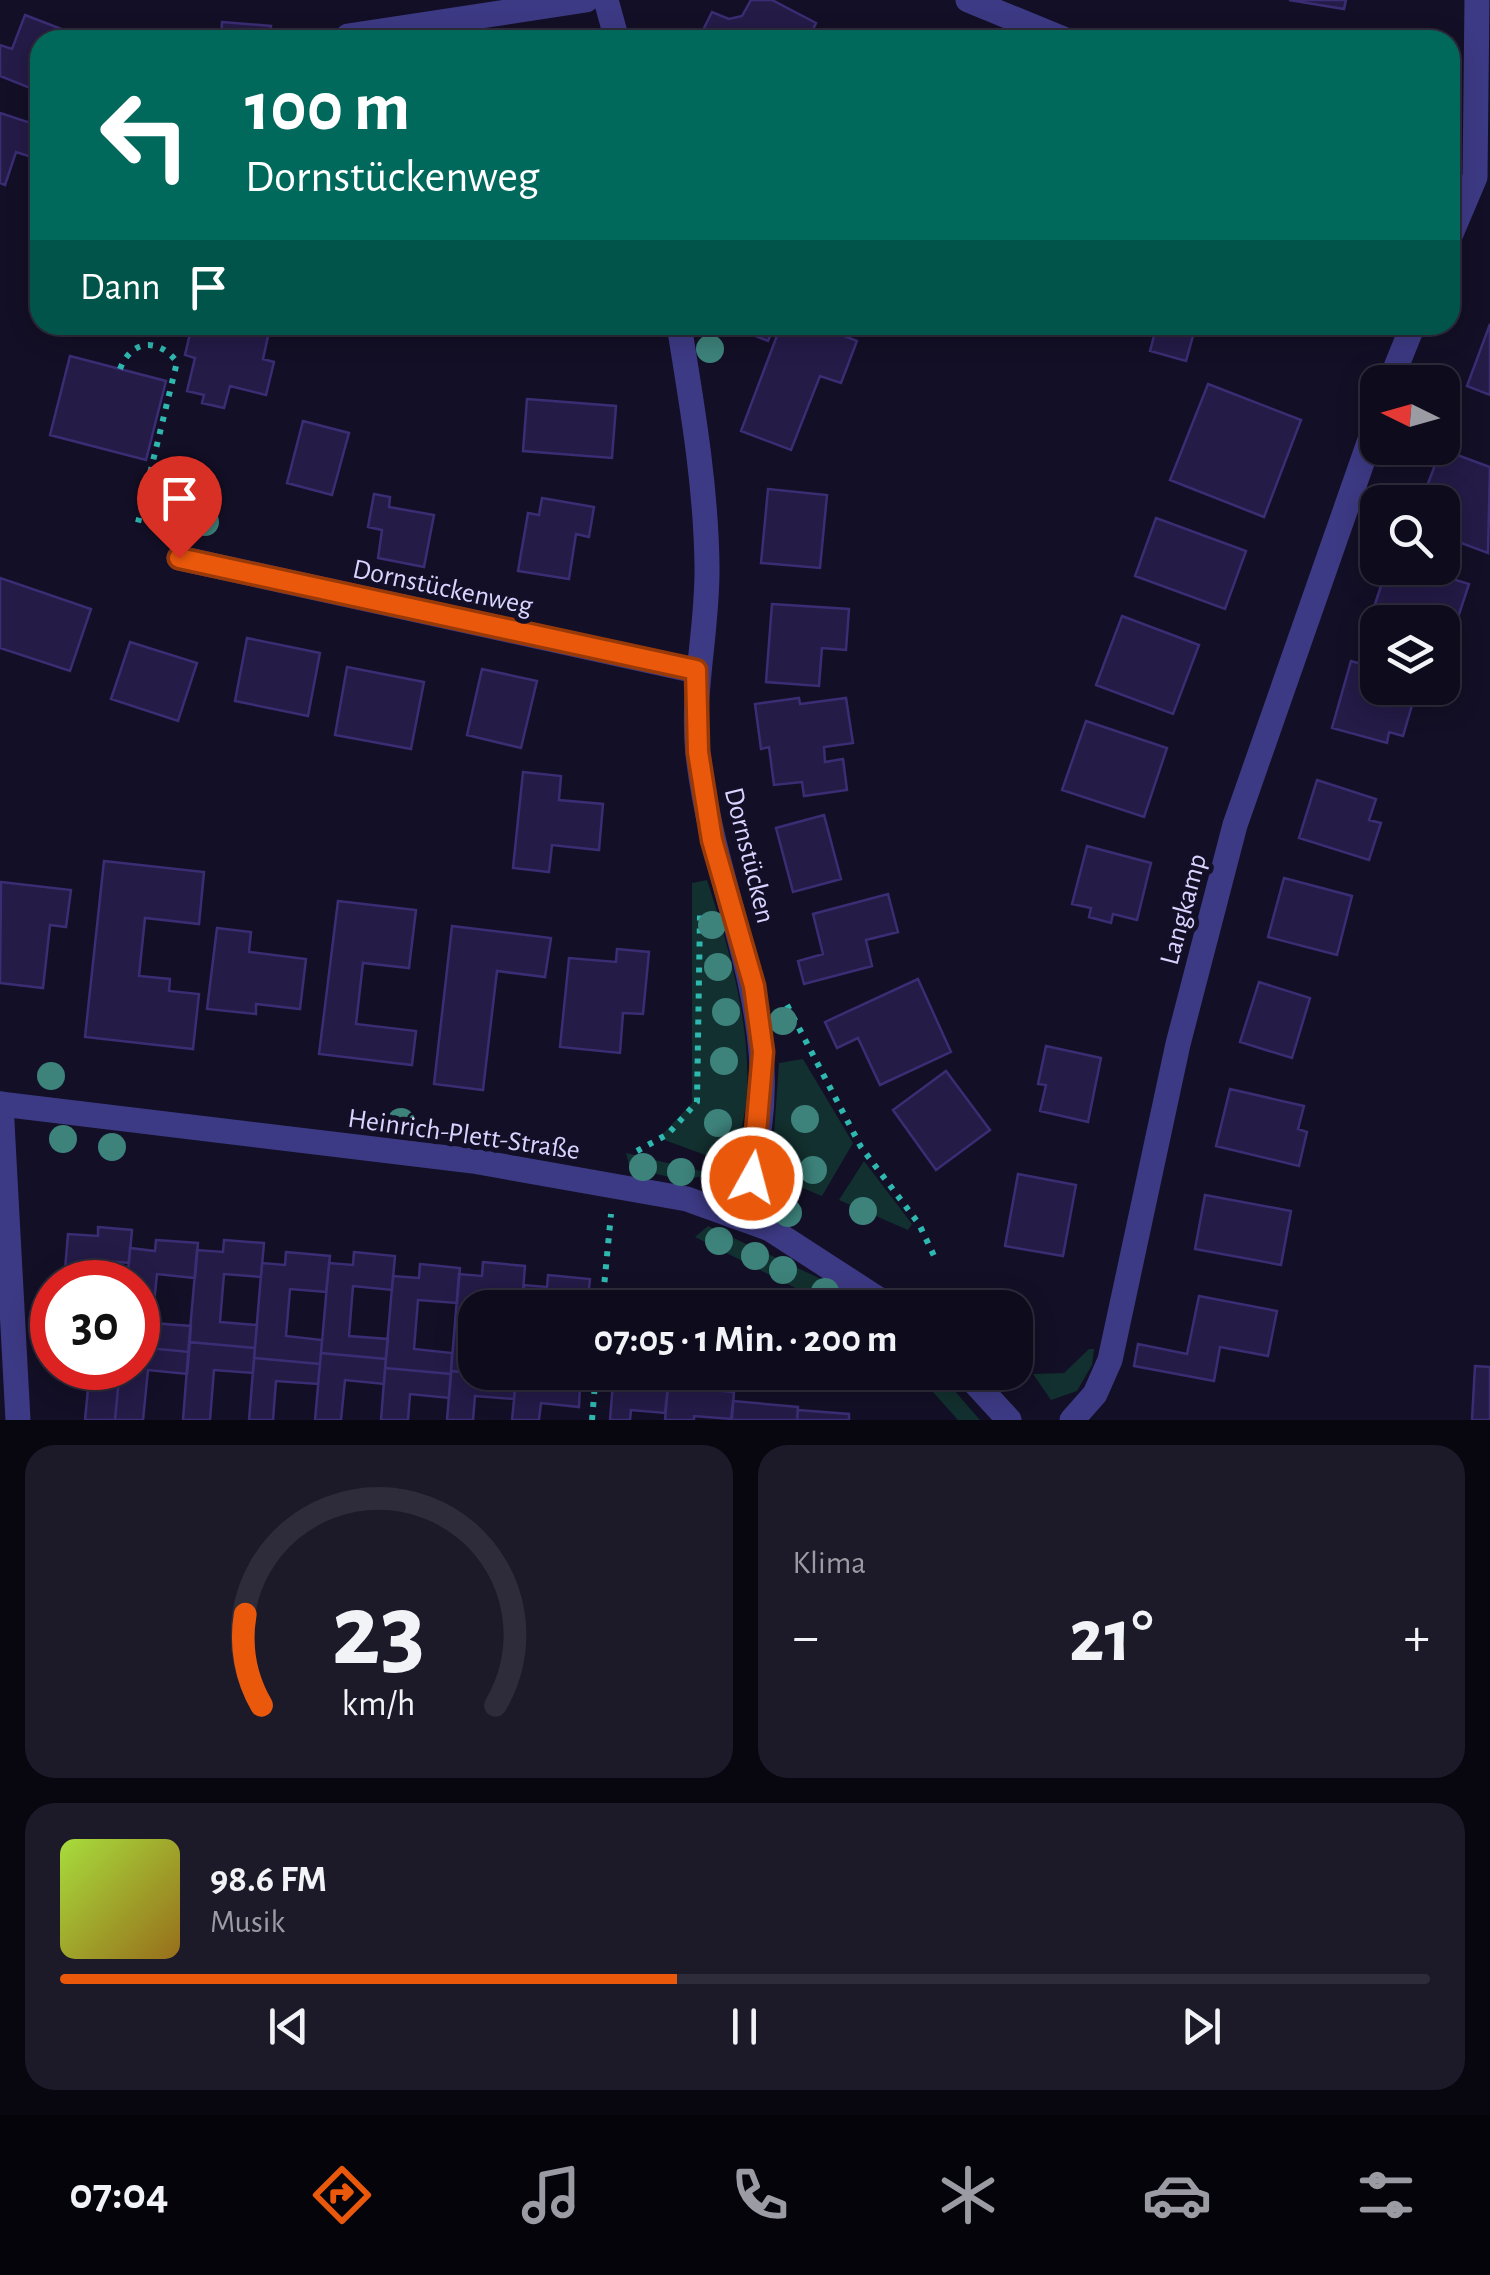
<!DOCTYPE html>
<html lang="de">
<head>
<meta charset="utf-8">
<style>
	body { margin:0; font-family:"Alegreya Sans",sans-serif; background:#1c1929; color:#f1f3f6; height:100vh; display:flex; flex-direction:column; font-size:38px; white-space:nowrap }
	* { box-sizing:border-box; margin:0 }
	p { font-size:32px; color:#9b9ba3 }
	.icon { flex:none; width:55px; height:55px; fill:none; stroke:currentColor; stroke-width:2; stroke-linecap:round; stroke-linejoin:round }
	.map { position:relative; height:1420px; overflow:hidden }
	.drawer { display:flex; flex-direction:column; gap:25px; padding:25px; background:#08060f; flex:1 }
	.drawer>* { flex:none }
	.top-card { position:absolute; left:30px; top:30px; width:1430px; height:305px; border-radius:30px; box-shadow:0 5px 25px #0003,0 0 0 2px #2e2b3b; background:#00695c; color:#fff; overflow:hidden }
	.needle { width:65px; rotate:275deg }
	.fabs { position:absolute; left:1360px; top:365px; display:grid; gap:20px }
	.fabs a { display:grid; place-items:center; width:100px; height:100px; border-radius:20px; background:#0e0b1c; box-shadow:0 5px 25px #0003,0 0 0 2px #2e2b3b; font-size:50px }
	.speed { position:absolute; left:30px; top:1260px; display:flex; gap:20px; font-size:50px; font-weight:700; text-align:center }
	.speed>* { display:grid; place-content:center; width:130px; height:130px; border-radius:50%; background:#0e0b1c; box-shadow:0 5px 25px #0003,0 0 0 2px #2e2b3b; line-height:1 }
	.speed .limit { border:15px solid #d22; background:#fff; color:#111 }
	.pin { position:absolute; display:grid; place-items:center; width:85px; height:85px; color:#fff; margin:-102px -42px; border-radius:50% 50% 50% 0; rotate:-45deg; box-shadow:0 0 10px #0007 }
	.pin .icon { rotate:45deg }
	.me { position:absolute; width:110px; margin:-55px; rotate:7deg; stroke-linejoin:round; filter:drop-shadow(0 0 8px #0008) }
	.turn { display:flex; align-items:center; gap:35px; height:210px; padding:0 50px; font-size:45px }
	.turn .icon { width:130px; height:130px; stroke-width:2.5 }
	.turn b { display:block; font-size:70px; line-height:85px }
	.then { display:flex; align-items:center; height:95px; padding:0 50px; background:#0003; gap:20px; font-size:38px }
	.big { font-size:75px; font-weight:600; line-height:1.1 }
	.drawer .tile { flex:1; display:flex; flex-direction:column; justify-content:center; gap:15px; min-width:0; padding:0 35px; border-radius:30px; background:#1c1929 }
	.drawer .dial { align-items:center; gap:0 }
	.dial svg { height:260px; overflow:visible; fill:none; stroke:#2e2b3b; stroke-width:7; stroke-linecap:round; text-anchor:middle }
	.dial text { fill:#f1f3f6; stroke:none }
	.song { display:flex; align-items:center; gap:30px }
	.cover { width:120px; height:120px; border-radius:15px; background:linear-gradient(135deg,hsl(80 70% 55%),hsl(40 70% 35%)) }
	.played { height:10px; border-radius:5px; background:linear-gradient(90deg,#ea580c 45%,#2e2b3b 45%) }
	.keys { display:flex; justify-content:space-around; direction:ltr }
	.heat { display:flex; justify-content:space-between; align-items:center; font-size:55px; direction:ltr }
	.drawer .tiles { flex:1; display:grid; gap:25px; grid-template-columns:1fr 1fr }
	.tile:last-child { grid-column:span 2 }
	.trip { position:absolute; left:458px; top:1290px; width:575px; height:100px; border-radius:30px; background:#0e0b1c; box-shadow:0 5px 25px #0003,0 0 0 2px #2e2b3b; font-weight:600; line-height:100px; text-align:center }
	.tab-bar { display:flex; height:160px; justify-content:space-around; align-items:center; background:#06040b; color:#9b9ba3 }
	.tab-bar .icon { width:70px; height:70px }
	.tab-bar .on { color:#ea580c }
	.tab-bar b { font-size:45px; color:#f1f3f6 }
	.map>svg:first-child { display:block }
	.green { fill:#12302f }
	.building { fill:#241b47; stroke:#3b2d73; stroke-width:2.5 }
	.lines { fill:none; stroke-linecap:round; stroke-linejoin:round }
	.path { stroke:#2fb8b0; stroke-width:6; stroke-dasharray:5 8; stroke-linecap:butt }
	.minor { stroke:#3d3a85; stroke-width:25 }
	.tertiary { stroke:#3d3a85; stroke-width:25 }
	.tree { fill:#3d827b }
	.route-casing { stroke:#983908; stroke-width:25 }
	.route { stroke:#ea580c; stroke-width:18 }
	.labels { text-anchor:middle; stroke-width:10; stroke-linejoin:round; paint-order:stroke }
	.street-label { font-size:28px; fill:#d9d4ff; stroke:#130f26 }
</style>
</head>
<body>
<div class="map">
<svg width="1490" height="1420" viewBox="0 0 1490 1420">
	<rect width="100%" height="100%" fill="#130f26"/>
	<!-- green -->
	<path class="green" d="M707 880C732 956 772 1090 727 1163L659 1138 692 1103V883Z
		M803 1059 853 1143 822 1196 771 1175 779 1063Z
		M626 1153 713 1174 683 1180 630 1168Z
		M864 1161 912 1224 908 1230 839 1200Z
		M708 1226 819 1278 861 1307H833L695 1237Z
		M1089 1349H1094L1092 1365 1077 1391 1051 1400 1033 1374 1064 1373Z
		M916 1373H939L980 1420H958Z"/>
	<!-- building -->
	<path class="building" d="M751 0H772L816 23 808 40H698L712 12 729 19 742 16Z
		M1289 0H1346L1344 9Z
		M25 15 77 35 75 40H40V92L0 76V45L12 49Z
		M222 22 271 26 269 40H221Z
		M0 113 40 126 35 158 16 152 5 185 0 183Z
		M1490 324V395L1467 386Z
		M192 325H240L269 332 263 359 274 362 266 395 230 386 224 408 202 403 204 395 187 391 195 358 185 355Z
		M739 325H775L768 341 738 329Z
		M781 325H817L857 341 841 383 820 376 791 450 741 431Z
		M1157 325H1196L1186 361 1150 351Z
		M70 356 166 381 146 460 50 435Z
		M1208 384 1301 420 1264 517 1170 480Z
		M527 399 616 406 612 458 523 451Z
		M303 421 349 433 332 495 287 483Z
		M1441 449 1490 467 1488 553 1442 536V502H1421Z
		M768 489 827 495 820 568 761 563Z
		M374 494 390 497 389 507 434 515 424 567 378 558 382 530 368 527Z
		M542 498 594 507 589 537 576 534 569 579 518 571 528 513 539 515Z
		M1156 518 1246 551 1225 609 1135 576Z
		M1387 568H1417L1469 584 1445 657 1442 622H1378V635L1366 631Z
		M0 578 91 609 70 671 0 648Z
		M772 604 849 609 846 650 822 648 819 686 766 682Z
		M1122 616 1199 645 1173 714 1096 685Z
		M247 638 320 653 308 716 235 701Z
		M130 642 197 663 178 721 111 699Z
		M1351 661 1378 669V688H1400L1415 695 1403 736 1389 732 1387 743 1332 728Z
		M347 667 424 682 411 749 335 735Z
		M482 669 537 681 521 748 467 735Z
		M799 698 800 704 846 698 853 743 824 747 825 762 843 759 847 790 804 796 802 782 774 785 769 747 761 749 755 704Z
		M1086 721 1167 748 1144 817 1062 790Z
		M523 772 561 776 559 800 603 804 599 850 552 845 549 872 513 868Z
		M1317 780 1376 799 1369 820 1381 823 1369 860 1299 838Z
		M824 815 841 879 793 892 776 828Z
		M1087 846 1151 863 1137 920 1113 914 1111 923 1089 917 1091 908 1072 904Z
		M104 861 204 872 199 924 145 918 139 976 170 979 169 991 199 994 193 1049 85 1037Z
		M1284 878 1352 896 1337 955 1268 937Z
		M1 882 71 890 66 927 50 925 43 988 0 983Z
		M888 894 898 932 866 940 872 966 804 984 798 961 823 954 813 914Z
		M338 901 416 910 409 968 363 963 356 1024 416 1031 412 1065 319 1054Z
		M452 926 551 938 545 977 497 971 483 1090 434 1084Z
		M217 928 251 932 249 952 306 959 300 1009 256 1004V1014L207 1009Z
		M617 949 649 952 643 1014 623 1013 620 1053 560 1047 569 958 616 962Z
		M918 979 951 1052 880 1085 858 1038 837 1048 825 1022Z
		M1259 982 1310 998 1292 1058 1240 1042Z
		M1046 1046 1101 1058 1088 1122 1040 1111 1046 1085 1038 1084Z
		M946 1071 990 1130 936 1170 893 1110Z
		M1230 1089 1304 1106 1298 1129 1307 1132 1299 1166 1216 1146Z
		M1018 1174 1076 1185 1063 1256 1005 1246Z
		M1205 1195 1291 1211 1281 1265 1195 1249Z
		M98 1227 132 1230 129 1263 94 1260 92 1282H64L68 1234 98 1236Z
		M156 1240 198 1243 195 1278 157 1274 152 1323 191 1326 189 1352 138 1347V1282H127L130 1248 155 1251Z
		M224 1240 264 1243 261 1277 224 1274 220 1322 257 1325 255 1348 189 1342 197 1250 223 1252Z
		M286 1252 330 1256 326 1292 290 1289 286 1336 322 1340 320 1364 254 1358 262 1263 285 1265Z
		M354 1252 395 1256 392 1290 353 1286 349 1336 388 1339 386 1359 321 1353 329 1263 353 1265Z
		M483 1262 525 1266 522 1303 484 1300V1308H475V1372H516V1376L451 1371 459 1274 482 1276Z
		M420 1264 460 1268 457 1303 418 1300 414 1349 452 1353 451 1374 385 1368 393 1276 419 1278Z
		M548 1275 590 1279 587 1308H522L524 1285 547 1287Z
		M1199 1296 1277 1311 1268 1356 1220 1347 1214 1381 1134 1366 1138 1344 1187 1354Z
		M189 1342 255 1348 253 1373 214 1370 210 1420H183Z
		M138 1347 189 1352 187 1374 148 1370 143 1420H115L120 1368H138Z
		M321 1353 386 1359 384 1384 345 1380 341 1420H315Z
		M254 1358 320 1364 318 1384 276 1381 273 1420H249Z
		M1475 1366 1490 1367V1420H1472Z
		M90 1368H120L115 1420H85Z
		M385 1368 451 1374 449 1398 410 1394 408 1420H381Z
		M451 1371 516 1376 514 1399 475 1396 473 1420H447Z
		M516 1372H582L580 1386 516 1380Z
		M675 1372H736L734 1392 674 1387Z
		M516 1380 580 1386 579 1407 541 1403 539 1420H512Z
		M613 1382 668 1386 665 1413 631 1410 630 1420H610Z
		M668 1386 734 1392 732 1419 694 1416V1420H665Z
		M733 1401 798 1407 797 1420H731Z
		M798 1410 849 1414V1420H797Z"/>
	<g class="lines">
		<!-- path -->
		<path class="path" d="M120 369C131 340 158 337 177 362L137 527
			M787 1005 861 1147 919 1224 936 1260
			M637 1151 668 1134 697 1102 700 914
			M602 1308 611 1214
			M592 1420 596 1372"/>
		<!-- minor -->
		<path class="minor" d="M606 0 617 40
			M968 0 1066 40
			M348 36 586 0
			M1450 236 1475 177 1477 0
			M679 325C692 405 706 485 707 566 708 630 691 691 698 755 717 919 806 1047 736 1215
			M1390 382 1413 325
			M179 558 696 671
			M1 1104 18 1420
			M1072 1420 1095 1394 1110 1360 1178 1044 1235 825 1378 417"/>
		<!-- tertiary -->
		<path class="tertiary" d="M0 1104 473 1161 687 1199 770 1229 892 1308
			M965 1372 1009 1420"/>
	</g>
	<!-- trees -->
	<g class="tree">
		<circle cx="710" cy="349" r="14"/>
		<circle cx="205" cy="522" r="14"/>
		<circle cx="712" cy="925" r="14"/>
		<circle cx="718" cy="967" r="14"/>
		<circle cx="726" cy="1012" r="14"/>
		<circle cx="783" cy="1021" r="14"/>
		<circle cx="724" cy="1061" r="14"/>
		<circle cx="51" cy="1076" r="14"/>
		<circle cx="805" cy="1119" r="14"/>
		<circle cx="401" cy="1122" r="14"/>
		<circle cx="718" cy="1123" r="14"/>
		<circle cx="63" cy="1139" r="14"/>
		<circle cx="112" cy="1147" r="14"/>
		<circle cx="643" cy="1167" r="14"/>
		<circle cx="813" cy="1170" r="14"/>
		<circle cx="681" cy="1172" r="14"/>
		<circle cx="863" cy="1211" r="14"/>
		<circle cx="788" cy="1213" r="14"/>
		<circle cx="719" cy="1241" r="14"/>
		<circle cx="755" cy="1256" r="14"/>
		<circle cx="783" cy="1270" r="14"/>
		<circle cx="825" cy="1292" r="14"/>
	</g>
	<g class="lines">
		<defs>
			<path id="route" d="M179 558 696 670 698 752 712 840 754 986 763 1052 752 1178"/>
		</defs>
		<!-- route casing -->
		<use href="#route" class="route-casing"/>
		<!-- route -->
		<use href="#route" class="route"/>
	</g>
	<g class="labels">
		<!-- street labels -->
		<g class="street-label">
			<text transform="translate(443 586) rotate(12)" y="10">Dornstückenweg</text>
			<text transform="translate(751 855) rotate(76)" y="10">Dornstücken</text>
			<text transform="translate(1182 909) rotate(-75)" y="10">Langkamp</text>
			<text transform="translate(464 1133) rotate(8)" y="10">Heinrich-Plett-Straße</text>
		</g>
	</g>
</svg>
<div class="fabs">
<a><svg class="needle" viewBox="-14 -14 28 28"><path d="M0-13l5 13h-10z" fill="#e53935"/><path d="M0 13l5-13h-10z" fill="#9b9ba3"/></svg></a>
<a><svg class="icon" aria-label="search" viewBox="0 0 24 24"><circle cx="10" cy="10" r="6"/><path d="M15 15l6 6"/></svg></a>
<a><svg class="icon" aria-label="layers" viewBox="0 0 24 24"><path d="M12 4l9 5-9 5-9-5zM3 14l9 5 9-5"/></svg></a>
</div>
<div class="speed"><div class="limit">30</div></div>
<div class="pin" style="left:179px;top:558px;background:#d93025"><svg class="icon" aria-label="arrive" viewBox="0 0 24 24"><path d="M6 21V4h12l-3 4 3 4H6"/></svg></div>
<svg class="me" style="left:752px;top:1178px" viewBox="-20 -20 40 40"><circle r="17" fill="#ea580c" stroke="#fff" stroke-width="3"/><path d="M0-11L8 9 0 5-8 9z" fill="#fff"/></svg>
<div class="trip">07:05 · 1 Min. · 200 m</div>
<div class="top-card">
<div class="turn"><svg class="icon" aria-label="left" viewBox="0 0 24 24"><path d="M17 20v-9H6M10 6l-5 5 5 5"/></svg><div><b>100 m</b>Dornstückenweg</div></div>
<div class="then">Dann<svg class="icon" aria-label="arrive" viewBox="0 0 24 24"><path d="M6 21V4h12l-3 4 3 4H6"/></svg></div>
</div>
</div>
<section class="drawer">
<div class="tiles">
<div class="tile dial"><svg viewBox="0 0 100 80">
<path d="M14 69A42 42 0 1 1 86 69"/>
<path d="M14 69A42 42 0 0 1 9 41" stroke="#ea580c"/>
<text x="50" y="56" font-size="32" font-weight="700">23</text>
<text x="50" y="72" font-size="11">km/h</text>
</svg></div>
<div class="tile"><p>Klima</p>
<div class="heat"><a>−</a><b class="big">21°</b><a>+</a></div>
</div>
<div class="tile">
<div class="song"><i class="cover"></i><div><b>98.6 FM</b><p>Musik</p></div></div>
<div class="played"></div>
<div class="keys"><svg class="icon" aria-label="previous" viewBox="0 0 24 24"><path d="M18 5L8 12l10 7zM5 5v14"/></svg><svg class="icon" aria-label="pause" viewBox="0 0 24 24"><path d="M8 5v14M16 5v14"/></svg><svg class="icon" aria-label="next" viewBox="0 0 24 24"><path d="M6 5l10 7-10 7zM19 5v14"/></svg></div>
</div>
</div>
</section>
<nav class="tab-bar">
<b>07:04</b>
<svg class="icon on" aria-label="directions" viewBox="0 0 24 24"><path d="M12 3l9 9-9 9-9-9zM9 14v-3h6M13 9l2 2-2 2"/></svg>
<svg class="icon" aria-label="music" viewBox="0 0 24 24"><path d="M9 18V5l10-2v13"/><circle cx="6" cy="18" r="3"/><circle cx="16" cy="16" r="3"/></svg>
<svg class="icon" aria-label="phone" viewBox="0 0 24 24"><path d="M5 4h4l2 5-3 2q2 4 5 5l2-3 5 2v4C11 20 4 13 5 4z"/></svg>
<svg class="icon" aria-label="climate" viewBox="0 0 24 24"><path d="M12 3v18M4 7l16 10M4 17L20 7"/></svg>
<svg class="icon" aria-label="car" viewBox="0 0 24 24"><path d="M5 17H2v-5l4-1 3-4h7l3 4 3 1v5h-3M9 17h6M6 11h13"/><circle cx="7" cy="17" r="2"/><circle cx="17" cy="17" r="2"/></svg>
<svg class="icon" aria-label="filters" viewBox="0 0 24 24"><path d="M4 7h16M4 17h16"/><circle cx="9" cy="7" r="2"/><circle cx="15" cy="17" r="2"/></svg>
</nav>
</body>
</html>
